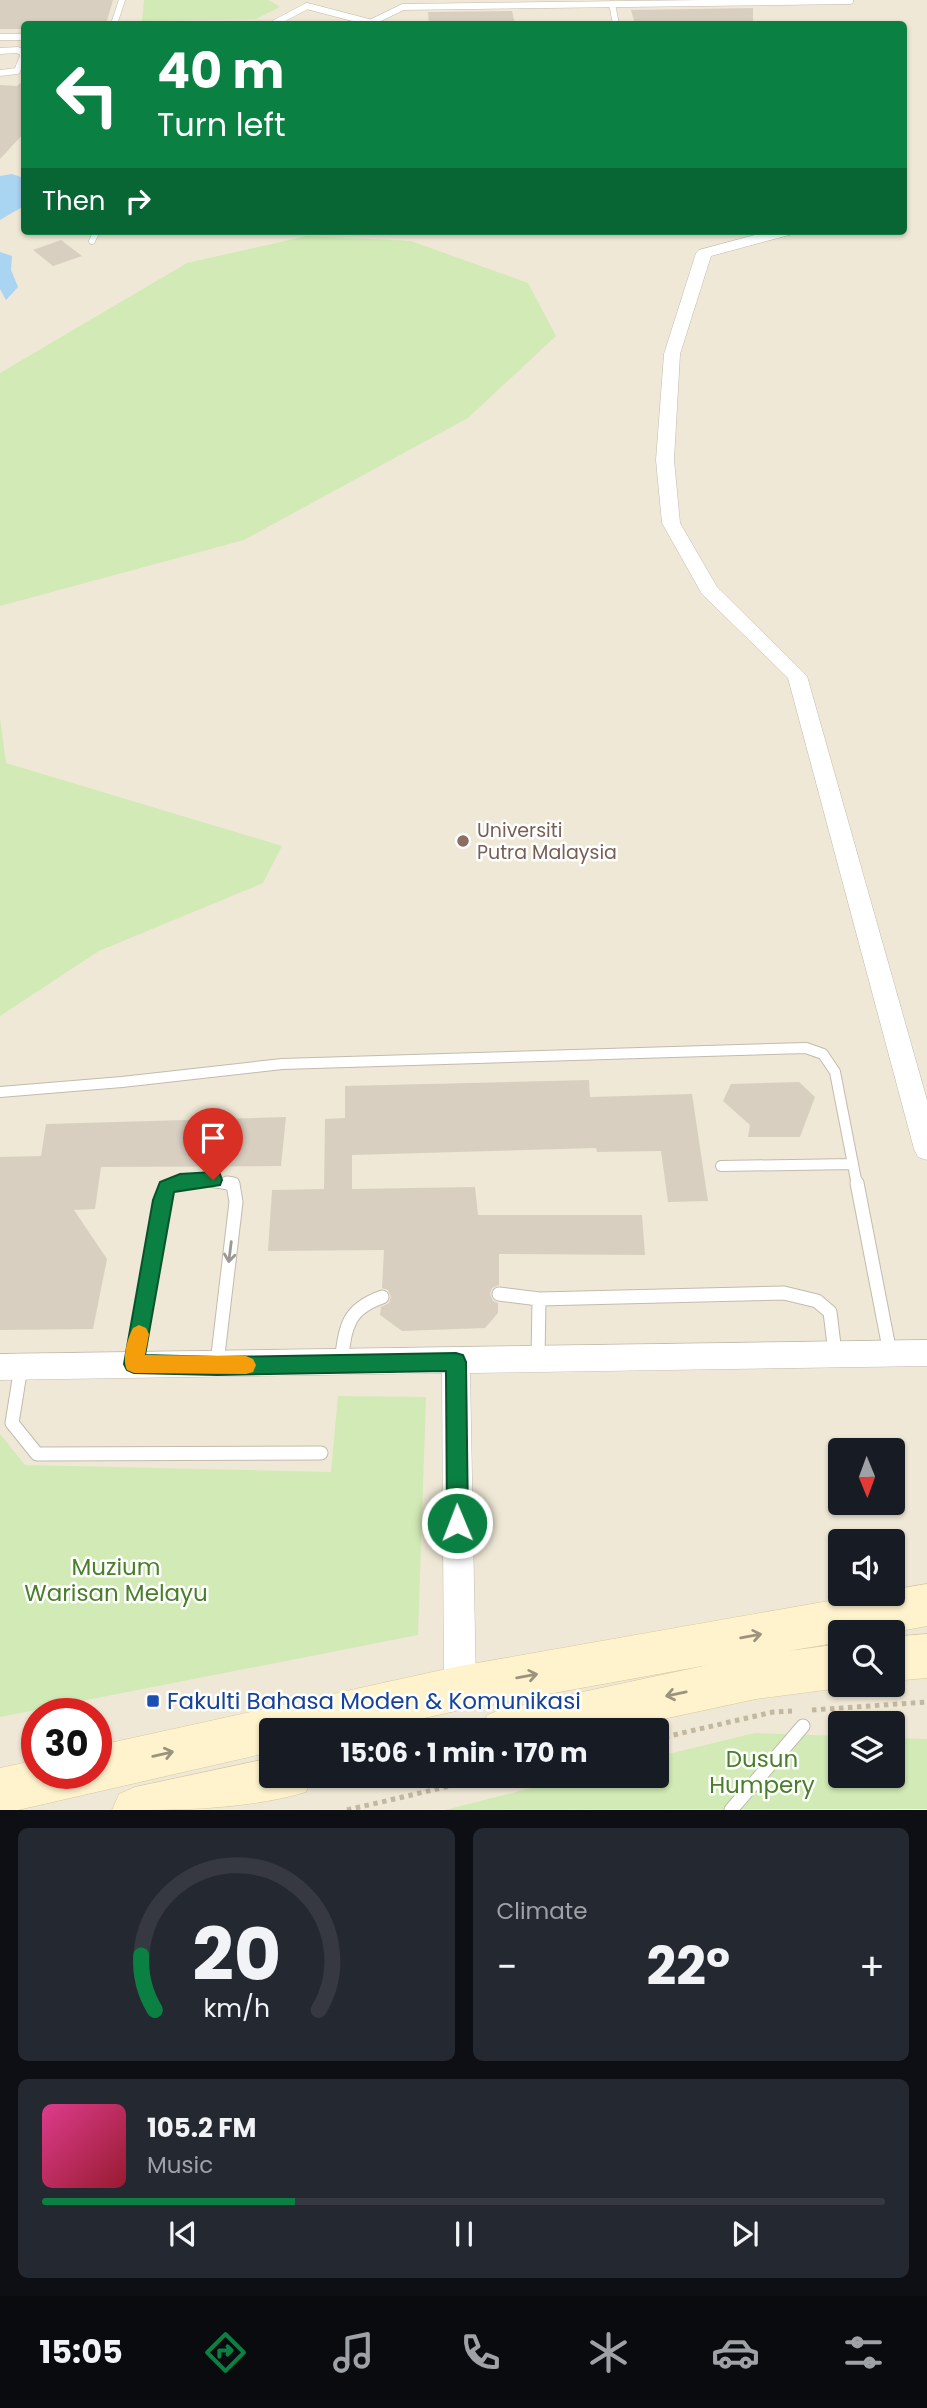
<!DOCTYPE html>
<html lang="en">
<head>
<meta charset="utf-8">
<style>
	body { margin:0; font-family:Poppins,sans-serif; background:#242831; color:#f1f3f6; height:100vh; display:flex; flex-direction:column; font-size:26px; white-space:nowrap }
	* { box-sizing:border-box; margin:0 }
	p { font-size:23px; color:#9ea1a6 }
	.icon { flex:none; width:38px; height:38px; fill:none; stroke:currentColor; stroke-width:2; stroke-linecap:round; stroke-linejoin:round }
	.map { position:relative; height:1810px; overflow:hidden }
	.details { display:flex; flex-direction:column; gap:18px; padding:18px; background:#0d0f14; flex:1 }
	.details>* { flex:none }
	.banner { position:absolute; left:21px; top:21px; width:886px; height:214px; border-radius:7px; box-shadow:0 2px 5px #0004; background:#0b8043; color:#fff; overflow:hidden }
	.needle { width:46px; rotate:179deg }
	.fabs { position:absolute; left:828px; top:1438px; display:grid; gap:14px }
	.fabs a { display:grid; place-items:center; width:77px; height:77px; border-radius:7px; background:#171b24; box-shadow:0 2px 5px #0004; font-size:35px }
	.speed { position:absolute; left:21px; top:1698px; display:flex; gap:14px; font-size:35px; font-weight:700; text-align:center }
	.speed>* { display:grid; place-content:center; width:91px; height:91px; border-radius:50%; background:#171b24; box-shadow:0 2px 5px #0004; line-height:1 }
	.speed .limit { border:10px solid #d22; background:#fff; color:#111 }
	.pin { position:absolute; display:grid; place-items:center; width:60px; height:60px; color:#fff; margin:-72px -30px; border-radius:50% 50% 50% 0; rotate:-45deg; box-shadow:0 0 7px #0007 }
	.pin .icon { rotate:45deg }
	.me { position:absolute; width:77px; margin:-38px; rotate:359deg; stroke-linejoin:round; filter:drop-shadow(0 0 5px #0008) }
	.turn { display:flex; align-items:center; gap:24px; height:147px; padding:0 21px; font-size:32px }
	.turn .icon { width:91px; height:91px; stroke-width:2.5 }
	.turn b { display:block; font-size:49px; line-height:60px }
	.then { display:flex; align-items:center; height:66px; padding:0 21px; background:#0003; gap:14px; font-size:26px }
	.big { font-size:52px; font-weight:700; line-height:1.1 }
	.details .card { flex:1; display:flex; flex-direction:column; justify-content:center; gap:10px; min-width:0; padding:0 24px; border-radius:10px; background:#242831 }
	.details .dial { align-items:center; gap:0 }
	.dial svg { height:182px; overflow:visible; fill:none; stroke:#363941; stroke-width:7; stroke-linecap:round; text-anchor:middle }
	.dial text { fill:#f1f3f6; stroke:none }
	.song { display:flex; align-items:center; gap:21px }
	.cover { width:84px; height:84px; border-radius:10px; background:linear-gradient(135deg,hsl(330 70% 55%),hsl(350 70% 35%)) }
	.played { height:7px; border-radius:4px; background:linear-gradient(90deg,#0b8043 30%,#363941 30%) }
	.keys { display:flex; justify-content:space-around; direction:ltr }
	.heat { display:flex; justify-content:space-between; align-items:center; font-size:38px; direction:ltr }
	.details .tiles { flex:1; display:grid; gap:18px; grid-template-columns:1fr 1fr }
	.card:last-child { grid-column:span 2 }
	.trip { position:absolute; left:259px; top:1718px; width:410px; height:70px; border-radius:7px; background:#171b24; box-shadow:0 2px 5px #0004; font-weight:700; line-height:70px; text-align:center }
	.dock { display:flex; height:112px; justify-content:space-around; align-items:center; background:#090b0e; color:#9ea1a6 }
	.dock .icon { width:49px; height:49px }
	.dock .active { color:#0b8043 }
	.dock b { font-size:32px; color:#f1f3f6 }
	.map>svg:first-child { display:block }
	.education { fill:#efe8d6; fill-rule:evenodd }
	.green { fill:#d2eab5 }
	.water { fill:#a9d4f2 }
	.building { fill:#d8cfc1 }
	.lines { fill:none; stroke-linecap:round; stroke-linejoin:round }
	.service-far2-casing { stroke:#c2bbae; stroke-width:7 }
	.service-far1-casing { stroke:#c2bbae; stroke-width:12 }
	.service-casing { stroke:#c2bbae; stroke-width:15 }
	.minor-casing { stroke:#c2bbae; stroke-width:1 }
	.secondary-casing { stroke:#d6c79b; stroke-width:1 }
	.path { stroke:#c4b79f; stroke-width:5; stroke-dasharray:4.5 4.5; stroke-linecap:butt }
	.service-far2 { stroke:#fff; stroke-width:6 }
	.service-far1 { stroke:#fff; stroke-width:10 }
	.service { stroke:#fff; stroke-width:13 }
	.minor { fill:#fff; fill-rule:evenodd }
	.secondary { fill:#fff3cd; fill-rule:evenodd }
	.oneway { stroke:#9c9892 }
	.oneway2 { stroke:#9c937c }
	.route { fill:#0b8043; stroke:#07532c; stroke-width:2 }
	.slow { fill:#f59e0b }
	.education-dot { fill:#8d6e63; stroke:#fff; stroke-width:2.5 }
	.transit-dot { fill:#1a4fb4; stroke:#fff; stroke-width:2.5 }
	.labels { text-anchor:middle; stroke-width:5; stroke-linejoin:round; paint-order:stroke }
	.education-label { font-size:19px; fill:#785e54; stroke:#fff; text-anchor:start }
	.near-park-label { font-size:23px; fill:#4a7f2a; stroke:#fff }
	.near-transit-label { font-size:23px; fill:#164399; stroke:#fff; text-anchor:start }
</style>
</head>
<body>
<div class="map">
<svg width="927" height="1810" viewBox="0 0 927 1810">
	<rect width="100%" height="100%" fill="#f6f3ec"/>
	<!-- education -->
	<path class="education" d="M0 0H927V1809L0 1810ZM24 24H903V231H24ZM840 1451H892V1503H840ZM840 1542H892V1594H840ZM840 1633H892V1685H840ZM37 1713H96V1773H37ZM840 1724H892V1776H840ZM271 1731H656V1776H271Z"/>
	<!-- green -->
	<path class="green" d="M144 0H269L280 7 256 19 142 21Z
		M307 236 411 241 528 283 556 336 468 418 244 540 0 606V373L187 263Z
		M0 718 6 763 282 846 263 883 99 951 0 1016Z
		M338 1396 426 1397 418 1635 0 1717V1434L25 1465 331 1472Z
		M755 1733 840 1736V1776H892L893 1738 927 1739V1809L445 1810 579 1776H656V1757Z"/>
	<!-- water -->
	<path class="water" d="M12 174 24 178V206L0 220V176Z
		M0 252 12 256 11 270 18 287 6 300 0 289Z"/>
	<!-- building -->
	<path class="building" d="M0 0H113L106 24H24L23 29H0Z
		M753 8V23L635 24 631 10Z
		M512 11 515 24H429L428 12Z
		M24 80V133L0 159V85L17 86Z
		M61 240 82 256 53 266 33 250Z
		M589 1080 590 1097 692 1094 708 1201 668 1202 661 1151 597 1152 596 1148 352 1155V1189L475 1187 478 1215H642L645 1255 499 1254V1285L492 1288 490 1294 493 1301 498 1303V1313L485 1328 402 1331 380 1315 381 1307 389 1303 391 1297 388 1290 382 1288 384 1250 268 1251 272 1190 324 1189 325 1119 345 1118V1086Z
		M799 1082 815 1097 800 1137H748L750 1125 723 1101 731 1084Z
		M286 1117 281 1166 101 1167 95 1209 74 1210 107 1259 93 1329 0 1330V1157L41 1156 46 1124Z"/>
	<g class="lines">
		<defs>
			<path id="service-far2" d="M612 4 616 24
				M307 6 376 24
				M370 23 403 7 850 1
				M114 24 122 0
				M273 24 307 6
				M0 37H24
				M0 51 18 50 24 54 17 71 0 73
				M92 241 97 231"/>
			<path id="service-far1" d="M0 1092 122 1082 282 1064 806 1048 823 1054 835 1072 857 1185
				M721 1166 853 1164
				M173 1185 199 1180 233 1185"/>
			<path id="service" d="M857 1183 890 1353
				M499 1294 539 1299 784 1293 817 1301 830 1312 835 1353
				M538 1359 539 1299
				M341 1361C346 1327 346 1310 382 1297
				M217 1363 236 1202 233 1184 227 1183
				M134 1364 162 1200 166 1187 179 1183
				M21 1367 12 1423 37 1454 321 1453
				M731 1810 803 1726"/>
			<path id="minor" d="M770 231H796L793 234 711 256 680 354 674 460 680 523 717 587 807 676 927 1100V1160L918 1157 914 1149 788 678 702 594 662 523 656 460 664 354 696 253 699 250Z
				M927 1340V1366L470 1373 476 1688 471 1699 460 1704 449 1699 444 1688 442 1373 0 1380V1354Z"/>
			<path id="secondary" d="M927 1584V1626L890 1633H840V1642L788 1651 840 1644V1685H846L840 1688 756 1699 607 1731H481L487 1715 503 1709 708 1665 460 1710 367 1731H271V1752L18 1810H0V1768L37 1760V1773H96V1746L460 1666 868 1594H892V1590Z
				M927 1634V1678L892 1681V1637Z
				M271 1758V1776H312L306 1792C245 1810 177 1810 112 1810L119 1794 135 1787Z"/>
		</defs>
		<!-- service-far2 casing -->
		<use href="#service-far2" class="service-far2-casing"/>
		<!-- service-far1 casing -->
		<use href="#service-far1" class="service-far1-casing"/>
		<!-- service casing -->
		<use href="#service" class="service-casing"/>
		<!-- minor casing -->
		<use href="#minor" class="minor-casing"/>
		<!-- secondary casing -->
		<use href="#secondary" class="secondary-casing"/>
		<!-- path -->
		<path class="path" d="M812 1710 927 1702
			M656 1739 773 1712 792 1711
			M347 1810 493 1776"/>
		<!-- service-far2 -->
		<use href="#service-far2" class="service-far2"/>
		<!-- service-far1 -->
		<use href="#service-far1" class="service-far1"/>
		<!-- service -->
		<use href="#service" class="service"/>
		<!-- minor -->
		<use href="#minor" class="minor"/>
		<!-- secondary -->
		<use href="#secondary" class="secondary"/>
	</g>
	<!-- one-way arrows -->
	<defs><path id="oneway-shaft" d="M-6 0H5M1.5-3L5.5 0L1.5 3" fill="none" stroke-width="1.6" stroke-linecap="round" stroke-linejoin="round" transform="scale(1.75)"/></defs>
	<use class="oneway" href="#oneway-shaft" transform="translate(230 1252) rotate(97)"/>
	<g class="oneway2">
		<use href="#oneway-shaft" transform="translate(751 1636) rotate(-10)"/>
		<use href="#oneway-shaft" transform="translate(527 1676) rotate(-10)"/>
		<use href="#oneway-shaft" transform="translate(676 1694) rotate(168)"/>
		<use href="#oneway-shaft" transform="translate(163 1754) rotate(-13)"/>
	</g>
	<!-- route -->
	<path class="route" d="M213 1172 220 1174 222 1180 220 1185 174 1192 145 1355 217 1357 456 1353 463 1355 466 1362 468 1523 465 1531 457 1533 450 1531 447 1523 446 1371 217 1375 134 1373 127 1370 124 1364 153 1200 160 1182 180 1174Z"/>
	<!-- slow -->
	<path class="slow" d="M139 1325 146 1328 149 1334 145 1355 246 1356 253 1359 256 1365 253 1372 246 1374 134 1373 127 1370C122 1359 127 1339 133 1328Z"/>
	<!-- markers -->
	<circle class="education-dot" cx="463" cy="841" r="7"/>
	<rect class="transit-dot" x="146" y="1694" width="14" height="14" rx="3.5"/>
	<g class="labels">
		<!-- education labels -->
		<g class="education-label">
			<text x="477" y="837">Universiti<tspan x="477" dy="22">Putra Malaysia</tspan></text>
		</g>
		<!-- near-park labels -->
		<g class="near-park-label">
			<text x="116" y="1575">Muzium<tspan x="116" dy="26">Warisan Melayu</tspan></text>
			<text x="762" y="1767">Dusun<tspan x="762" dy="26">Humpery</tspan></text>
		</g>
		<!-- near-transit labels -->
		<g class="near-transit-label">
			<text x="167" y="1709">Fakulti Bahasa Moden &amp; Komunikasi</text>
		</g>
	</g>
</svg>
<div class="fabs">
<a><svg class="needle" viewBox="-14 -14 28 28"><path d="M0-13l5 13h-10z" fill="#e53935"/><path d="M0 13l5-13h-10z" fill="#9ea1a6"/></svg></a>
<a><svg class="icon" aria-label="sound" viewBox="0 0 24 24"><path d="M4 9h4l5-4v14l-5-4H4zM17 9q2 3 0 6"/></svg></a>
<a><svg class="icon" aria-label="search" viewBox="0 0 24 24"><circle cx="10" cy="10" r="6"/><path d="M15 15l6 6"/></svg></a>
<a><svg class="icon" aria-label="layers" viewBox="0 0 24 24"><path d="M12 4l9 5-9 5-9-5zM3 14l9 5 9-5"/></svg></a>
</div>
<div class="speed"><div class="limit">30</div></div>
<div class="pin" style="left:213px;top:1180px;background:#d93025"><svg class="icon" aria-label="arrive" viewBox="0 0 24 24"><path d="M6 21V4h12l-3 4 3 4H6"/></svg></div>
<svg class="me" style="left:457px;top:1523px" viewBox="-20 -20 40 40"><circle r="17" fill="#0b8043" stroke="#fff" stroke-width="3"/><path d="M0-11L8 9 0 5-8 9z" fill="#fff"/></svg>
<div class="trip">15:06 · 1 min · 170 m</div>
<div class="banner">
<div class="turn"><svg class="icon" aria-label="left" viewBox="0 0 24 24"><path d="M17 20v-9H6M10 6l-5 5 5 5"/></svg><div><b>40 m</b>Turn left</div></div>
<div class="then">Then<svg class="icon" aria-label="right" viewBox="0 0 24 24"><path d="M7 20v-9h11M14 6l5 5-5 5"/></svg></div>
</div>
</div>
<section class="details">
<div class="tiles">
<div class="card dial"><svg viewBox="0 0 100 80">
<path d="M14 69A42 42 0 1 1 86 69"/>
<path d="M14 69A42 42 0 0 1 8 45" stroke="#0b8043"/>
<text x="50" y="56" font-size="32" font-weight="700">20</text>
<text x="50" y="72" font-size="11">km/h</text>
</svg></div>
<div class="card"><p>Climate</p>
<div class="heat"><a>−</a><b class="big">22°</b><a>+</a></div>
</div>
<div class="card">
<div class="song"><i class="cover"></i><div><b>105.2 FM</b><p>Music</p></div></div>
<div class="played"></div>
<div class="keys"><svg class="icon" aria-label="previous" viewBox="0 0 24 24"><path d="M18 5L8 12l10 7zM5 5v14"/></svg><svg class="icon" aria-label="pause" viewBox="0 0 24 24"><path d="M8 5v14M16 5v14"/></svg><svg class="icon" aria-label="next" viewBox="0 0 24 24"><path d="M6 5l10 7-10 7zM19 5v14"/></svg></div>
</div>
</div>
</section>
<nav class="dock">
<b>15:05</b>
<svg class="icon active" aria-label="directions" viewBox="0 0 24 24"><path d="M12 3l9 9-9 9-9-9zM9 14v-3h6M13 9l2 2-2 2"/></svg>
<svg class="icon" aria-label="music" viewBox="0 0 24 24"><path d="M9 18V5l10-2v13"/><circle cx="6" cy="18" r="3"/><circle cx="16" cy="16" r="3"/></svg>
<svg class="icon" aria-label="phone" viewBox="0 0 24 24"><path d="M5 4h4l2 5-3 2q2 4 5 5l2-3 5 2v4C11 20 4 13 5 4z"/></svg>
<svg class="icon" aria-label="climate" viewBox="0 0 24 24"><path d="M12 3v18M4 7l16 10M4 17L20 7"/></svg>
<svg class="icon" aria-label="car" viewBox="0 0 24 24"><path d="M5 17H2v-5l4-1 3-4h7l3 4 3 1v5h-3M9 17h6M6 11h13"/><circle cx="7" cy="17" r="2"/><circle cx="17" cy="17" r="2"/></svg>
<svg class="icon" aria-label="filters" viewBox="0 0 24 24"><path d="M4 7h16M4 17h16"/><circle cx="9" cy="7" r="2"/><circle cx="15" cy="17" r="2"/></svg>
</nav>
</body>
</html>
